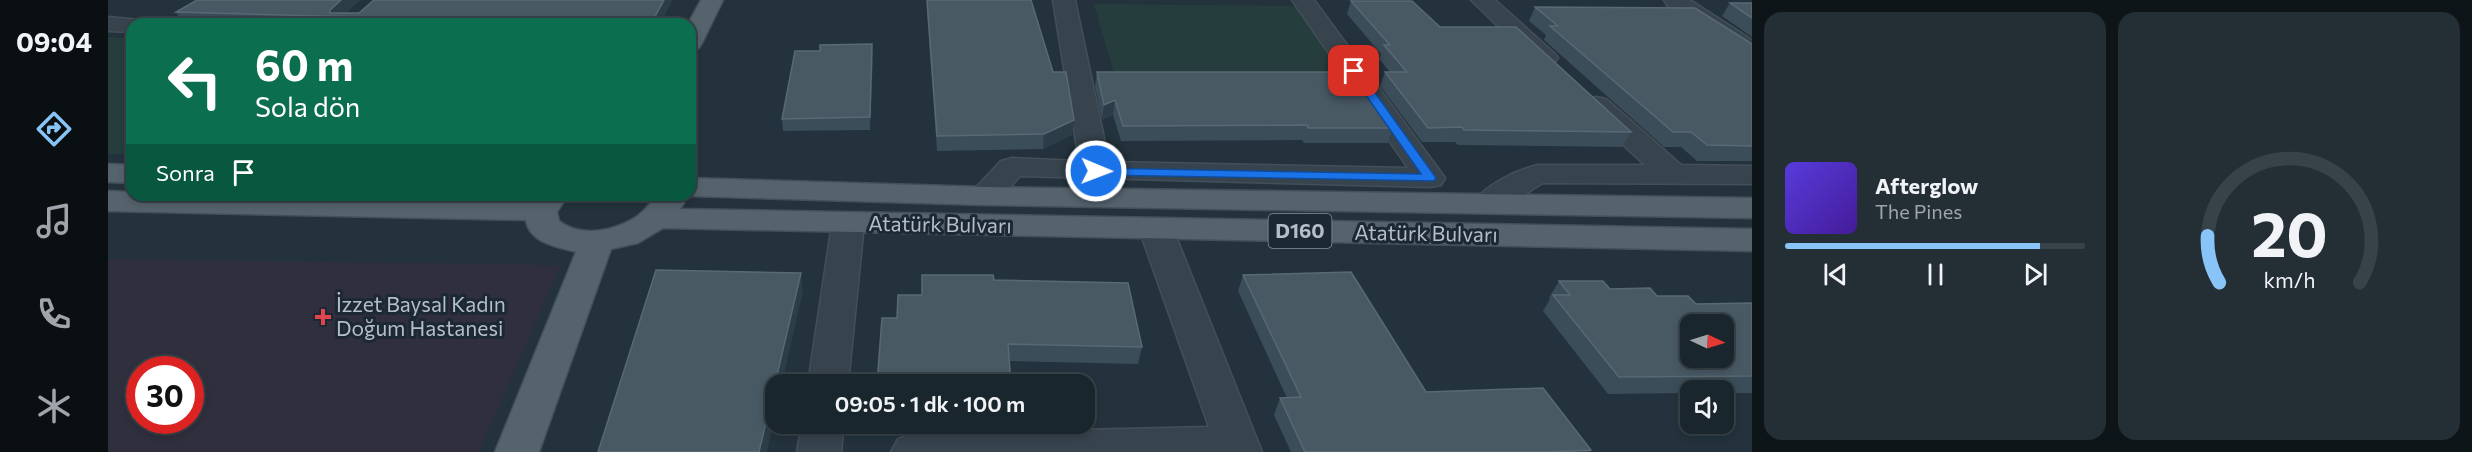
<!DOCTYPE html>
<html lang="tr">
<head>
<meta charset="utf-8">
<style>
	body { margin:0; font-family:Commissioner,sans-serif; background:#232e35; color:#f1f3f6; height:100vh; display:flex; flex-direction:column; font-size:22px; white-space:nowrap }
	* { box-sizing:border-box; margin:0 }
	p { font-size:20px; color:#9fa5aa }
	.icon { flex:none; width:33px; height:33px; fill:none; stroke:currentColor; stroke-width:2; stroke-linecap:round; stroke-linejoin:round }
	.map { position:relative; flex:1; overflow:hidden }
	.drawer { display:flex; flex-direction:column; gap:12px; padding:12px; background:#0e1519; width:720px }
	.drawer>* { flex:none }
	.banner { position:absolute; left:18px; top:18px; width:570px; height:183px; border-radius:18px; box-shadow:0 3px 9px #0003,0 0 0 2px #384349; background:#0b6e4f; color:#fff; overflow:hidden }
	.needle { width:39px; rotate:94deg }
	.tools { position:absolute; left:1572px; top:314px; display:grid; gap:12px }
	.tools a { display:grid; place-items:center; width:54px; height:54px; border-radius:12px; background:#1a262d; box-shadow:0 3px 9px #0003,0 0 0 2px #384349; font-size:30px }
	.speed { position:absolute; left:18px; top:356px; display:flex; gap:12px; font-size:30px; font-weight:700; text-align:center }
	.speed>* { display:grid; place-content:center; width:78px; height:78px; border-radius:50%; background:#1a262d; box-shadow:0 3px 9px #0003,0 0 0 2px #384349; line-height:1 }
	.speed .limit { border:9px solid #d22; background:#fff; color:#111 }
	.pin { position:absolute; display:grid; place-items:center; width:51px; height:51px; color:#fff; margin:-26px; border-radius:12px; box-shadow:0 3px 9px #0006 }
	.me { position:absolute; width:66px; margin:-33px; rotate:91deg; stroke-linejoin:round; filter:drop-shadow(0 0 4px #0008) }
	.turn { display:flex; align-items:center; gap:21px; height:126px; padding:0 30px; font-size:27px }
	.turn .icon { width:78px; height:78px; stroke-width:2.5 }
	.turn b { display:block; font-size:42px; line-height:51px }
	.then { display:flex; align-items:center; height:57px; padding:0 30px; background:#0003; gap:12px; font-size:22px }
	.drawer .card { flex:1; display:flex; flex-direction:column; justify-content:center; gap:9px; min-width:0; padding:0 21px; border-radius:18px; background:#232e35 }
	.drawer .dial { align-items:center; gap:0 }
	.dial svg { height:156px; overflow:visible; fill:none; stroke:#384349; stroke-width:7; stroke-linecap:round; text-anchor:middle }
	.dial text { fill:#f1f3f6; stroke:none }
	.song { display:flex; align-items:center; gap:18px }
	.cover { width:72px; height:72px; border-radius:9px; background:linear-gradient(135deg,hsl(250 70% 55%),hsl(260 70% 35%)) }
	.played { height:6px; border-radius:3px; background:linear-gradient(90deg,#88c4f8 85%,#384349 85%) }
	.keys { display:flex; justify-content:space-around; direction:ltr }
	.drawer .tiles { flex:1; display:grid; gap:12px; grid-template-columns:repeat(2,1fr) }
	.trip { position:absolute; left:657px; top:374px; width:330px; height:60px; border-radius:18px; background:#1a262d; box-shadow:0 3px 9px #0003,0 0 0 2px #384349; font-weight:600; line-height:60px; text-align:center }
	main { display:flex; flex:1; min-height:0 }
	.tab-bar { display:flex; flex-direction:column; width:108px; justify-content:space-around; align-items:center; background:#0a0f12; color:#9fa5aa }
	.tab-bar .icon { width:42px; height:42px }
	.tab-bar .current { color:#88c4f8 }
	.tab-bar b { font-size:27px; color:#f1f3f6 }
	.map>svg:first-child { display:block }
	.medical { fill:#2f2f3e; fill-rule:evenodd }
	.green { fill:#253e3d }
	.lines { fill:none; stroke-linecap:round; stroke-linejoin:round }
	.minor-casing { stroke:#434f59; stroke-width:3 }
	.major-casing { stroke:#434f59; stroke-width:3 }
	.minor { fill:#37434d; fill-rule:evenodd }
	.major { fill:#55636d; fill-rule:evenodd }
	.wall { fill:#3b4d58 }
	.shaded-wall { fill:#2c3d48 }
	.building { fill:#485964; stroke:#596974; stroke-width:1.5; fill-rule:evenodd }
	.route { fill:#1a73e8; stroke:#114b97; stroke-width:1.5 }
	.health-dot { fill:#e0444e; stroke:#1c2832; stroke-width:2 }
	.labels { text-anchor:middle; stroke-width:6; stroke-linejoin:round; paint-order:stroke }
	.shield { fill:#1c2832; stroke:#86919b; stroke-width:1.5 }
	.shield-label { font-size:20px; font-weight:bold; fill:#b3bec8 }
	.street-label { font-size:21px; fill:#b3bec8; stroke:#1c2832 }
	.poi-label { font-size:21px; fill:#b3bec8; stroke:#1c2832; text-anchor:start }
</style>
</head>
<body>
<main>
<nav class="tab-bar">
<b>09:04</b>
<svg class="icon current" aria-label="directions" viewBox="0 0 24 24"><path d="M12 3l9 9-9 9-9-9zM9 14v-3h6M13 9l2 2-2 2"/></svg>
<svg class="icon" aria-label="music" viewBox="0 0 24 24"><path d="M9 18V5l10-2v13"/><circle cx="6" cy="18" r="3"/><circle cx="16" cy="16" r="3"/></svg>
<svg class="icon" aria-label="phone" viewBox="0 0 24 24"><path d="M5 4h4l2 5-3 2q2 4 5 5l2-3 5 2v4C11 20 4 13 5 4z"/></svg>
<svg class="icon" aria-label="climate" viewBox="0 0 24 24"><path d="M12 3v18M4 7l16 10M4 17L20 7"/></svg>
</nav>
<div class="map">
<svg width="1644" height="452" viewBox="0 0 1644 452">
	<rect width="100%" height="100%" fill="#23323c"/>
	<!-- medical -->
	<path class="medical" d="M0 259 453 265 371 452H0ZM32 369H82V420H32Z"/>
	<!-- green -->
	<path class="green" d="M986 4 1187 6 1237 80 1007 77Z
		M0 37 24 38V152L21 154H0Z"/>
	<g class="lines">
		<defs>
			<path id="minor" d="M945 0H967L1001 162 1300 168 1184 0H1206L1337 178 1333 185 1322 187 912 176C897 192 888 208 865 203L860 196 893 161 904 158 971 161Z
				M1363 0H1387L1446 53 1450 58 1446 63 1437 66 1428 63Z
				M1556 0H1582L1644 40V58L1635 56 1559 5Z
				M0 17 32 20 35 24H24V32L0 31Z
				M1488 97 1498 99 1573 165 1644 166V184L1435 183C1414 194 1394 217 1369 211L1364 204C1377 185 1408 170 1430 165H1537L1478 111 1474 105 1478 99Z
				M740 214 752 217 756 224 740 384H700L724 224 728 217Z
				M1048 219 1060 222 1065 229 1154 452H783L790 439 805 434 1101 427 1031 229 1036 222Z
				M694 423H736L733 452H689Z"/>
			<path id="major" d="M593 0H615L594 43 591 48 582 50V24H580Z
				M0 164 24 165V183L0 182Z
				M582 178 876 187 1644 198V218L876 205 582 196 577 195H582Z
				M0 191 24 192V195H156L424 201 428 195H460L449 212 451 221C473 238 506 231 528 217 536 212 542 203 549 196H571L576 203 572 209 1644 229V251L555 228 530 243 503 249 431 452H387L468 252C450 247 421 243 418 220L0 211Z"/>
		</defs>
		<!-- minor casing -->
		<use href="#minor" class="minor-casing"/>
		<!-- major casing -->
		<use href="#major" class="major-casing"/>
		<!-- minor -->
		<use href="#minor" class="minor"/>
		<!-- major -->
		<use href="#major" class="major"/>
	</g>
	<!-- wall -->
	<path class="wall" d="M89 0H252L237 13H251L266 0H564L552 24H75L68 12Z
		M819 0 964 135 935 149 829 151 819 13Z
		M1243 1 1332 27 1523 132 1514 147 1350 145 1347 142H1314L1272 86 1277 72H1282L1271 59 1273 54 1239 14Z
		M1622 3H1644V37L1614 16Z
		M1427 7 1644 44V161H1589L1573 147H1556L1436 40 1438 35 1421 21Z
		M764 44 765 56 762 130 675 131 674 119 712 51Z
		M989 72 1285 128 1280 143H1196L1194 140 1013 141 1005 115 994 120 987 86Z
		M1135 275 1318 392 1483 450 1482 452H1183L1166 415 1172 398H1179L1130 291Z
		M886 280 1034 347 1030 364 901 361 789 318 814 295Z
		M1451 281 1502 289 1588 304 1644 303V393H1616V390H1582V393L1500 394 1435 311 1442 299 1441 298Z
		M784 423H905L904 429 784 430Z"/>
	<!-- shaded-wall -->
	<path class="shaded-wall" d="M233 0H252L234 17 222 13V10Z
		M556 0H564L552 24H543Z
		M764 44 765 56 762 130V117Z
		M1007 100 1005 115 994 120 996 105Z
		M966 120 964 135 935 149 936 134Z
		M693 273 695 291 674 384H668V412L659 452H651Z"/>
	<!-- building -->
	<path class="building" d="M89 0H233L222 10V13H251L266 0H556L543 24H281L287 18 68 12Z
		M819 0H923L945 72H958L966 120 936 134 829 136Z
		M1243 1H1304L1332 27H1408L1523 132 1356 130 1354 127 1320 128 1277 72H1299L1276 45H1282Z
		M1622 3H1644V18Z
		M1427 7 1587 8 1644 44V146L1599 145 1583 132H1565L1442 26H1450Z
		M764 44 762 117 674 119 687 51H712V45Z
		M989 72H1245L1285 128H1200L1199 125 1015 126 1007 100 996 105Z
		M548 270 693 273 651 452H490Z
		M1243 272 1318 392 1435 388 1483 450 1443 452H1197L1172 398 1193 397 1135 275Z
		M814 275H885L886 280 1020 283 1034 347 900 344 903 384H769L774 318H789L790 295H814Z
		M1451 281H1495L1502 289 1542 288 1549 296H1580L1588 304 1644 303V376L1511 377 1445 295H1462ZM1582 324H1616V357H1582Z"/>
	<!-- route -->
	<path class="route" d="M1246 68 1250 69 1326 175 1328 178 1326 181 988 175 982 171 988 168 1313 174 1241 71Z"/>
	<!-- markers -->
	<path class="health-dot" d="M212 308h6v6h6v6h-6v6h-6v-6h-6v-6h6z"/>
	<g class="labels">
		<!-- shield labels -->
		<rect class="shield" x="1160.5" y="214" width="63" height="34" rx="4.5"/>
		<g class="shield-label">
			<text x="1192" y="238">D160</text>
		</g>
		<!-- street labels -->
		<g class="street-label">
			<text transform="translate(832 225) rotate(1)" y="7">Atatürk Bulvarı</text>
			<text transform="translate(1318 234) rotate(1)" y="7">Atatürk Bulvarı</text>
		</g>
		<!-- poi labels -->
		<g class="poi-label">
			<text x="228" y="312">İzzet Baysal Kadın<tspan x="228" dy="24">Doğum Hastanesi</tspan></text>
		</g>
	</g>
</svg>
<div class="tools">
<a><svg class="needle" viewBox="-14 -14 28 28"><path d="M0-13l5 13h-10z" fill="#e53935"/><path d="M0 13l5-13h-10z" fill="#9fa5aa"/></svg></a>
<a><svg class="icon" aria-label="sound" viewBox="0 0 24 24"><path d="M4 9h4l5-4v14l-5-4H4zM17 9q2 3 0 6"/></svg></a>
</div>
<div class="speed"><div class="limit">30</div></div>
<div class="pin" style="left:1246px;top:71px;background:#d93025"><svg class="icon" aria-label="arrive" viewBox="0 0 24 24"><path d="M6 21V4h12l-3 4 3 4H6"/></svg></div>
<svg class="me" style="left:988px;top:171px" viewBox="-20 -20 40 40"><circle r="17" fill="#1a73e8" stroke="#fff" stroke-width="3"/><path d="M0-11L8 9 0 5-8 9z" fill="#fff"/></svg>
<div class="trip">09:05 · 1 dk · 100 m</div>
<div class="banner">
<div class="turn"><svg class="icon" aria-label="left" viewBox="0 0 24 24"><path d="M17 20v-9H6M10 6l-5 5 5 5"/></svg><div><b>60 m</b>Sola dön</div></div>
<div class="then">Sonra<svg class="icon" aria-label="arrive" viewBox="0 0 24 24"><path d="M6 21V4h12l-3 4 3 4H6"/></svg></div>
</div>
</div>
<section class="drawer">
<div class="tiles">
<div class="card">
<div class="song"><i class="cover"></i><div><b>Afterglow</b><p>The Pines</p></div></div>
<div class="played"></div>
<div class="keys"><svg class="icon" aria-label="previous" viewBox="0 0 24 24"><path d="M18 5L8 12l10 7zM5 5v14"/></svg><svg class="icon" aria-label="pause" viewBox="0 0 24 24"><path d="M8 5v14M16 5v14"/></svg><svg class="icon" aria-label="next" viewBox="0 0 24 24"><path d="M6 5l10 7-10 7zM19 5v14"/></svg></div>
</div>
<div class="card dial"><svg viewBox="0 0 100 80">
<path d="M14 69A42 42 0 1 1 86 69"/>
<path d="M14 69A42 42 0 0 1 8 45" stroke="#88c4f8"/>
<text x="50" y="56" font-size="32" font-weight="700">20</text>
<text x="50" y="72" font-size="11">km/h</text>
</svg></div>
</div>
</section>
</main>
</body>
</html>
